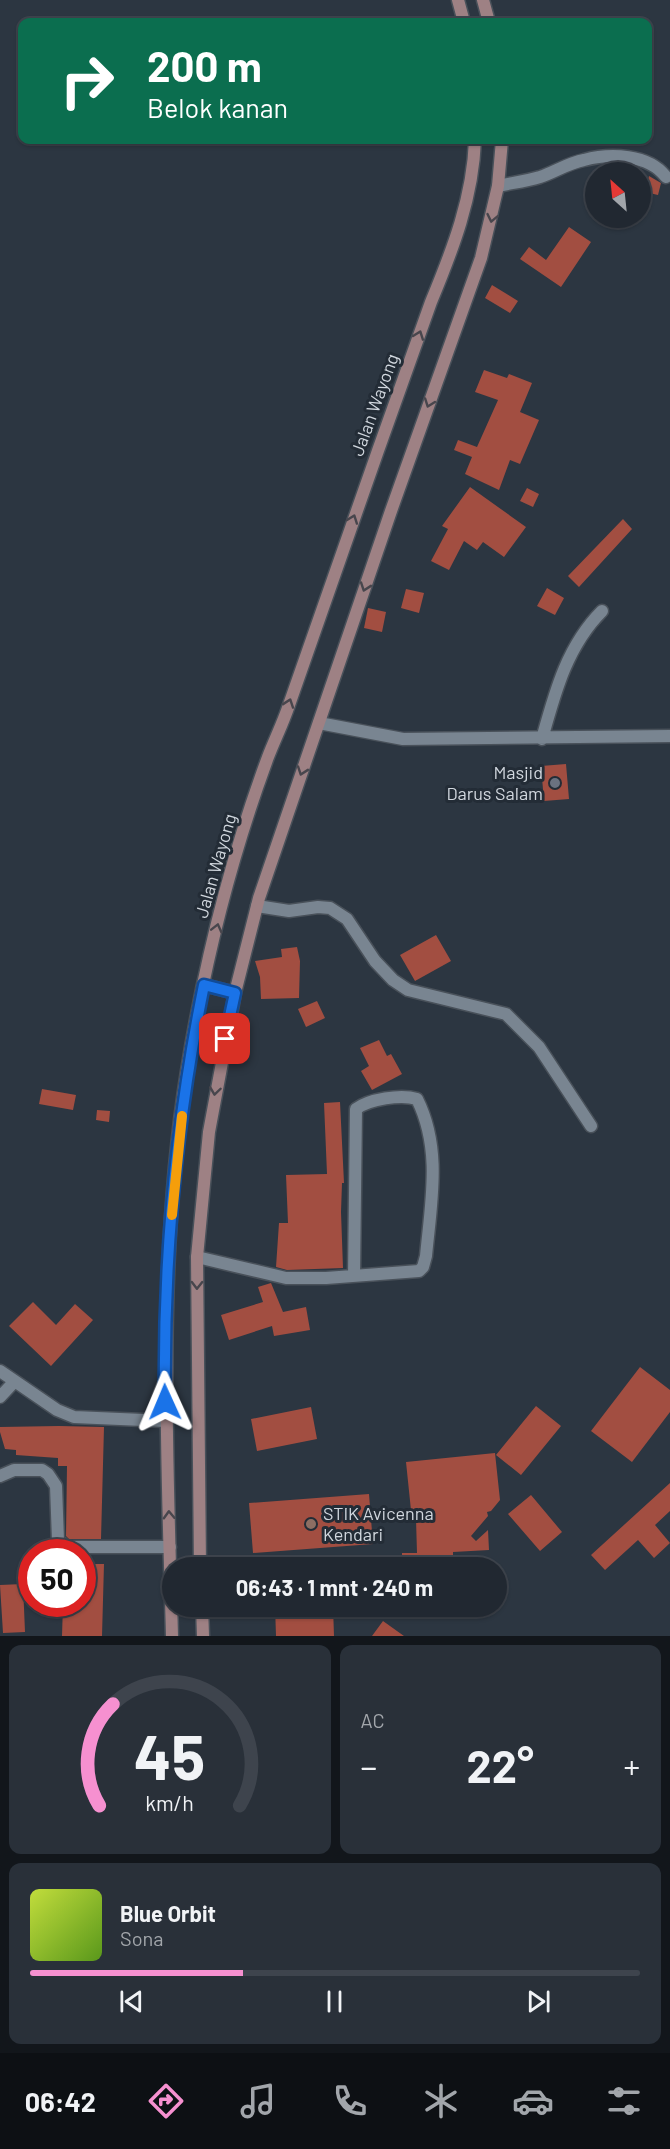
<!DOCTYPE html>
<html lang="id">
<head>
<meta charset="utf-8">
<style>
	body { margin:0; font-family:Barlow,sans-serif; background:#293039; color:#f1f3f6; height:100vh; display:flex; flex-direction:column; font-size:22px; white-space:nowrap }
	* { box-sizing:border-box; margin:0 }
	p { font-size:20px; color:#a2a6ab }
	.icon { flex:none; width:33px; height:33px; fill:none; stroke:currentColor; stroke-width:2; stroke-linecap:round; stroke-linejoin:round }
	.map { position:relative; height:1636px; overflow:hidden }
	.sheet { display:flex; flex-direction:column; gap:9px; padding:9px; background:#12161b; flex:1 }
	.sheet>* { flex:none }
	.banner { position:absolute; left:18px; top:18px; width:634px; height:126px; border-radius:12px; box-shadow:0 2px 4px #0004,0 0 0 2px #3e444d; background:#0b6e4f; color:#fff; overflow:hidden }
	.needle { width:39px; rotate:333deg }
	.buttons { position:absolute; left:585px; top:162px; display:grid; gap:12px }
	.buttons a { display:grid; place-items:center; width:66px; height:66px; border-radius:50%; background:#212831; box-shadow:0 2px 4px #0004,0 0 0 2px #3e444d; font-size:30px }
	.speed { position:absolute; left:18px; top:1539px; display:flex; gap:12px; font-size:30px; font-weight:700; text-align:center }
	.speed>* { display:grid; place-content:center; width:78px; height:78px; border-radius:50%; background:#212831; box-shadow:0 2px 4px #0004,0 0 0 2px #3e444d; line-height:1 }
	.speed .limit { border:9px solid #d22; background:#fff; color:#111 }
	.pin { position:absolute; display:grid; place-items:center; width:51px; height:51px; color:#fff; margin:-26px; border-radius:12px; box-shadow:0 3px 9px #0006 }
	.me { position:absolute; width:66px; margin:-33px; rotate:359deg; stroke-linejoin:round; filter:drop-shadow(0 0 4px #0008) }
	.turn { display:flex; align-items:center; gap:21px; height:126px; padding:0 30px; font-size:27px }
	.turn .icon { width:78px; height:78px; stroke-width:2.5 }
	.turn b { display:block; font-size:42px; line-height:51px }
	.big { font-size:45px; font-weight:700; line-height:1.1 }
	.sheet .widget { flex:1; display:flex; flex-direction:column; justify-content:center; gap:9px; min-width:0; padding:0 21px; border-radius:12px; background:#293039 }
	.sheet .dial { align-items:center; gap:0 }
	.dial svg { height:156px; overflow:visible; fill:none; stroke:#3e444d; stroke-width:7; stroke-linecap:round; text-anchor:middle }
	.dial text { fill:#f1f3f6; stroke:none }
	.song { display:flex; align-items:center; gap:18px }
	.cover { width:72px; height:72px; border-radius:9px; background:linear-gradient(135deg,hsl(70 70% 55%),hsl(90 70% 35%)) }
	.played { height:6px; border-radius:3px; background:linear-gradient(90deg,#f690d0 35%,#3e444d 35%) }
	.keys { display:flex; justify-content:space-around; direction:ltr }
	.heat { display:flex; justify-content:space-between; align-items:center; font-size:33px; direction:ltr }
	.sheet .tiles { flex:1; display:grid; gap:9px; grid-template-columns:1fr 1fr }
	.widget:last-child { grid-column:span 2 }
	.trip { position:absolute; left:162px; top:1557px; width:345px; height:60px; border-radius:30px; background:#212831; box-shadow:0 2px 4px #0004,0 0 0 2px #3e444d; font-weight:700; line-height:60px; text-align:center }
	.dock { display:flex; height:96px; justify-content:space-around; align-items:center; background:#0d1014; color:#a2a6ab }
	.dock .icon { width:42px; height:42px }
	.dock .on { color:#f690d0 }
	.dock b { font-size:27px; color:#f1f3f6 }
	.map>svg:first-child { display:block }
	.building { fill:#a24e41 }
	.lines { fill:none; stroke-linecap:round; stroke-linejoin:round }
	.street-casing { stroke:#49515a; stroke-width:15 }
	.secondary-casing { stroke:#49515a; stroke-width:15 }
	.street { stroke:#798591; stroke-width:12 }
	.secondary { stroke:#9e8184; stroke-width:12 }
	.oneway { stroke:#48464d }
	.route-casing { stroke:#114b97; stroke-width:15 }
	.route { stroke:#1a73e8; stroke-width:10 }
	.slow { stroke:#f59e0b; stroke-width:10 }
	.worship-dot { fill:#6b7280; stroke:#232c36; stroke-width:2 }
	.education-dot { fill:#8d6e63; stroke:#232c36; stroke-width:2 }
	.labels { text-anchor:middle; stroke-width:6; stroke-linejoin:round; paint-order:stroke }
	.street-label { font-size:18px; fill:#d1d7de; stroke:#232c36 }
	.poi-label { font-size:18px; fill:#d1d7de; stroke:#232c36; text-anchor:end }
</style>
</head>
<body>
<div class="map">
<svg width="670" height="1636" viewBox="0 0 670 1636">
	<rect width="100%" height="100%" fill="#2c3641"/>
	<!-- building -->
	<path class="building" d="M649 176 661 183 658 195 645 192Z
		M569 227 591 242 561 287 520 259 529 247 546 260Z
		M492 285 518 301 510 313 485 298Z
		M484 370 507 378 509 374 532 383 520 412 539 420 520 464 510 460 499 490 465 474 472 457 454 450 458 440 477 447 498 400 475 392Z
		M470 487 526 527 504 557 483 542 477 550 464 541 449 570 431 561 448 529 442 526Z
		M527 488 539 494 533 507 520 501Z
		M623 519 632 529 579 587 568 576Z
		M547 588 564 598 555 615 537 606Z
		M406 589 424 593 419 613 401 608Z
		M368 608 386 612 382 632 364 628Z
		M566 764 569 799 544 801 541 766Z
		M436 935 451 961 415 981 400 955Z
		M297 947 300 961 299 998 261 999 260 977 255 961 282 957 281 949Z
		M317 1001 325 1018 306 1027 298 1009Z
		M379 1040 387 1056 391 1054 402 1074 372 1090 361 1071 369 1066 360 1048Z
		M42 1089 76 1095 73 1110 39 1104Z
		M340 1102 344 1183H342L341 1212 343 1268 287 1270 276 1267 279 1223H288L286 1175 327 1174 324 1103Z
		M97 1110 110 1111 109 1122 96 1120Z
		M271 1283 283 1312 306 1307 310 1330 274 1336 272 1326 229 1340 221 1315 263 1302 258 1287Z
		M33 1302 56 1325 75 1304 93 1320 51 1366 9 1326Z
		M640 1367 670 1390V1412L632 1462 591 1431Z
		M536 1406 561 1426 521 1475 496 1455Z
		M311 1407 317 1439 257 1451 251 1419Z
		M59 1426 104 1427 101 1539H69L66 1536 67 1466H58V1458L16 1455V1450L5 1449 0 1432V1427Z
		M495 1453 500 1500 491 1511 487 1512 488 1516 471 1536 476 1541 488 1530 489 1550 453 1552V1568H402V1553H417L416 1519 412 1520 406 1462Z
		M670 1483V1511L655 1525 670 1543 654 1558 638 1540 605 1570 591 1555Z
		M369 1494 373 1544 253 1553 249 1503Z
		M531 1495 562 1532 540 1551 508 1514Z
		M82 1564H104L102 1636H62L63 1604H82Z
		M23 1584 25 1632 3 1633 0 1585Z
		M275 1606H333L334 1636H276Z
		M383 1621 404 1636H372Z"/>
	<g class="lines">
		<defs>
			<path id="street" d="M498 186C512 183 527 181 540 177 555 172 568 163 584 160 610 153 649 154 666 177
				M319 723 403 739 670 736
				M542 739C555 692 567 646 602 611
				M257 906 289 911 318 907 330 908 347 919 375 961 393 980 408 990 506 1014 539 1047 591 1126
				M197 1257 286 1278H326L419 1271 423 1267 426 1256C431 1202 442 1149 417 1099 401 1094 369 1099 356 1109L354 1276
				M0 1371 57 1410 74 1417 166 1421
				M0 1397 14 1382
				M0 1476 14 1470H42L48 1474 56 1486 58 1540 66 1547H170"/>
			<path id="secondary" d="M458 0 464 22
				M483 0 489 22
				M204 985 235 993
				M200 1568 197 1257 209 1132 235 993 259 898 391 511 481 258 498 186 502 140
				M202 1606 203 1636
				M172 1636C167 1447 157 1258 187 1071 204 965 231 857 268 757 275 739 283 723 289 705 335 571 383 436 431 302 453 249 473 197 475 140"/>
		</defs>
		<!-- street casing -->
		<use href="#street" class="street-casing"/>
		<!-- secondary casing -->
		<use href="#secondary" class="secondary-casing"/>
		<!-- street -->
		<use href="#street" class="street"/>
		<!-- secondary -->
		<use href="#secondary" class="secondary"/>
	</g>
	<!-- one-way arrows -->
	<defs><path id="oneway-chevron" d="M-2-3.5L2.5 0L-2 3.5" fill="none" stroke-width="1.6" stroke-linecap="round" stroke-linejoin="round" transform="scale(1.5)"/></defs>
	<g class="oneway">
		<use href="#oneway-chevron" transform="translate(492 218) rotate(102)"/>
		<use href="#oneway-chevron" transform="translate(419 335) rotate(-70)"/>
		<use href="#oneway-chevron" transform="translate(429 403) rotate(110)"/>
		<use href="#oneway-chevron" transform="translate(353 519) rotate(-70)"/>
		<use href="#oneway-chevron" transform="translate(365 587) rotate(109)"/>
		<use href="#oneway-chevron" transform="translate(289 703) rotate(-71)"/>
		<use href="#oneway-chevron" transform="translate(302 771) rotate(109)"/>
		<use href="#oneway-chevron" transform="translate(217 928) rotate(-76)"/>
		<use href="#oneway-chevron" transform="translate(215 1091) rotate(98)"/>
		<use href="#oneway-chevron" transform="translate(197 1285) rotate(91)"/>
		<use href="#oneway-chevron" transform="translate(169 1515) rotate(-92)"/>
	</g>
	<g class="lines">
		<defs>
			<path id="route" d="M165 1402C163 1263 176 1122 204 985L235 993 225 1039"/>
		</defs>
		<!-- route casing -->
		<use href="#route" class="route-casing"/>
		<!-- route -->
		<use href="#route" class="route"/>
		<!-- slow -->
		<path class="slow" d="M172 1215 182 1116"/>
	</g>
	<!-- markers -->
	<circle class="worship-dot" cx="555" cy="783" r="6"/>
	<circle class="education-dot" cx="311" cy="1524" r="6"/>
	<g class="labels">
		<!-- street labels -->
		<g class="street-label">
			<text transform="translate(375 405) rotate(-70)" y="6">Jalan Wayong</text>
			<text transform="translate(216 866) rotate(-74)" y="6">Jalan Wayong</text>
		</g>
		<!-- poi labels -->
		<g class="poi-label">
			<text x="543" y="779">Masjid<tspan x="543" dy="21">Darus Salam</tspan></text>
			<text x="323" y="1520" text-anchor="start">STIK Avicenna<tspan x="323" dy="21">Kendari</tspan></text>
		</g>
	</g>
</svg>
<div class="buttons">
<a><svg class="needle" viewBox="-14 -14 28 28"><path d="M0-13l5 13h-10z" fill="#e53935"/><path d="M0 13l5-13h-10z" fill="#a2a6ab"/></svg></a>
</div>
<div class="speed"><div class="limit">50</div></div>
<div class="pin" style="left:225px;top:1039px;background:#d93025"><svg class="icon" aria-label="arrive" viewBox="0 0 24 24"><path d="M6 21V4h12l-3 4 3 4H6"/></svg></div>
<svg class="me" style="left:165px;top:1402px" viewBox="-20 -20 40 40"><path d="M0-17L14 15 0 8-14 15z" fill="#1a73e8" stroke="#fff" stroke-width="4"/></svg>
<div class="trip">06:43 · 1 mnt · 240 m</div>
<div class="banner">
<div class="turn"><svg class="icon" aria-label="right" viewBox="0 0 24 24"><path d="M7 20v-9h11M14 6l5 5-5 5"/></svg><div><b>200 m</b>Belok kanan</div></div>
</div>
</div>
<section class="sheet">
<div class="tiles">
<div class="widget dial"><svg viewBox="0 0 100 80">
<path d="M14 69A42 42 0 1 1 86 69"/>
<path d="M14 69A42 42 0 0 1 21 17" stroke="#f690d0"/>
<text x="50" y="56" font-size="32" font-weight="700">45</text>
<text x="50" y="72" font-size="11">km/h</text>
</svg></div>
<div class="widget"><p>AC</p>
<div class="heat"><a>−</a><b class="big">22°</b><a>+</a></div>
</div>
<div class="widget">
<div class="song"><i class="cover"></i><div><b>Blue Orbit</b><p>Sona</p></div></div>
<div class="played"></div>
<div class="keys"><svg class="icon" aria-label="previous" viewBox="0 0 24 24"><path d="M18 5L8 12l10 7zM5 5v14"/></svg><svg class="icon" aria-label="pause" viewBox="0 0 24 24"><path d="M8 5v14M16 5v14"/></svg><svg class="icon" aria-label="next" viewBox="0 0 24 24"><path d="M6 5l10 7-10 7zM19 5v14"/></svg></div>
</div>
</div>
</section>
<nav class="dock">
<b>06:42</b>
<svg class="icon on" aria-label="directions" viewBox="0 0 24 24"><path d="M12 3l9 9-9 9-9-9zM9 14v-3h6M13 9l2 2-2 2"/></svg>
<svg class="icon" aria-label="music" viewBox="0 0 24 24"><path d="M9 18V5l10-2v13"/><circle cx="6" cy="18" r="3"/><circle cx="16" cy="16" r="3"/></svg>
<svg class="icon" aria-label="phone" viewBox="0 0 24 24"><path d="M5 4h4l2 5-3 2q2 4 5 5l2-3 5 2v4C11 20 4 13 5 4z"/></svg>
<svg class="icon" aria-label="climate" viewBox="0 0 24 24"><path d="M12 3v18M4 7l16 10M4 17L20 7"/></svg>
<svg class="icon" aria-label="car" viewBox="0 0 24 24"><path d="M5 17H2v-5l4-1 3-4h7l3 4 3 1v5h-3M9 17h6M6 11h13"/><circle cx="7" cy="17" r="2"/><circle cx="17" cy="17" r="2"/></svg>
<svg class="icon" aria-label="filters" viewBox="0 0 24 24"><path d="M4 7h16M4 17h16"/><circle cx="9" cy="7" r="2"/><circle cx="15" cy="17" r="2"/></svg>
</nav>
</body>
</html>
